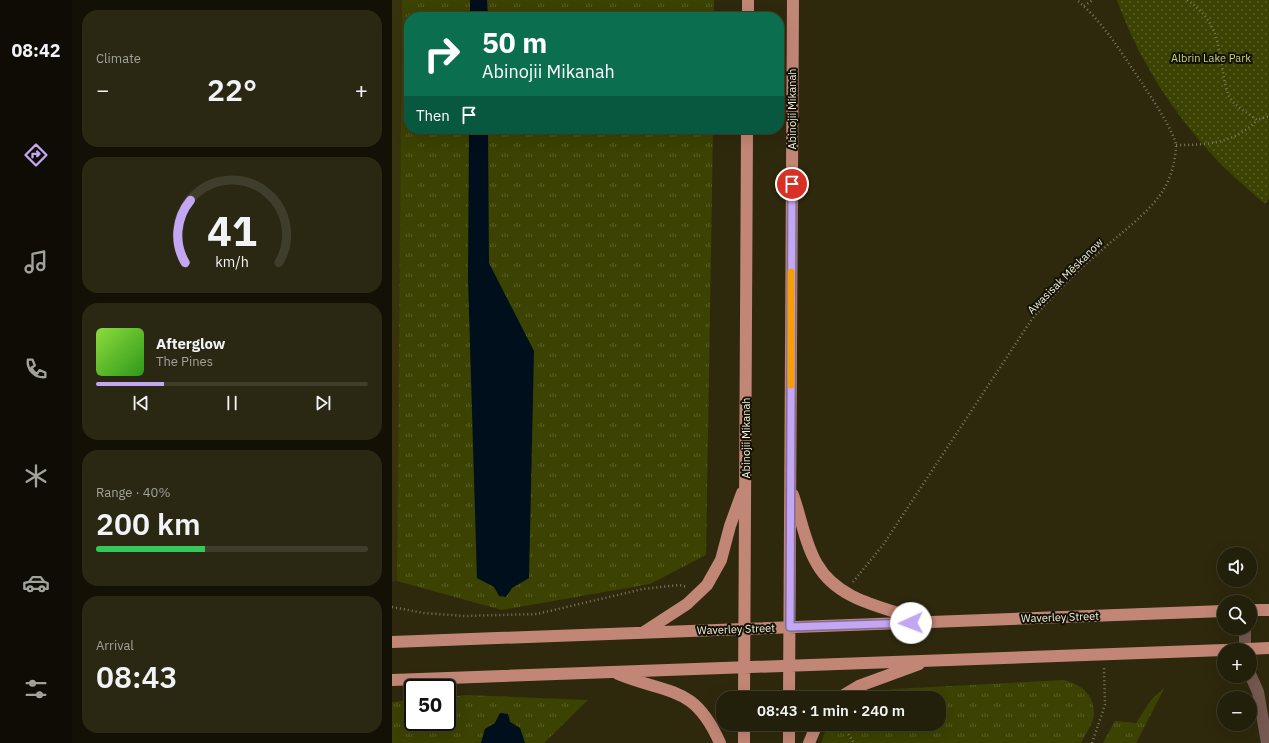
<!DOCTYPE html>
<html lang="en">
<head>
<meta charset="utf-8">
<style>
	body { margin:0; font-family:"IBM Plex Sans",sans-serif; background:#2a2713; color:#f1f3f6; height:100vh; display:flex; flex-direction:column; font-size:15px; white-space:nowrap }
	* { box-sizing:border-box; margin:0 }
	p { font-size:13px; color:#a2a29c }
	.icon { flex:none; width:22px; height:22px; fill:none; stroke:currentColor; stroke-width:2; stroke-linecap:round; stroke-linejoin:round }
	.map { position:relative; flex:1; overflow:hidden }
	.panel { display:flex; flex-direction:column; gap:10px; padding:10px; background:#131106; width:320px }
	.panel>* { flex:none }
	.top-card { position:absolute; left:12px; top:12px; width:380px; height:122px; border-radius:16px; box-shadow:0 4px 16px #0002,0 0 0 1px #3f3d2b; background:#0b6e4f; color:#fff; overflow:hidden }
	.controls { position:absolute; left:825px; top:547px; display:grid; gap:8px }
	.controls a { display:grid; place-items:center; width:40px; height:40px; border-radius:50%; background:#221f0a; box-shadow:0 4px 16px #0002,0 0 0 1px #3f3d2b; font-size:20px }
	.speed { position:absolute; left:12px; top:679px; display:flex; gap:8px; font-size:20px; font-weight:700; text-align:center }
	.speed>* { display:grid; place-content:center; width:52px; height:52px; border-radius:50%; background:#221f0a; box-shadow:0 4px 16px #0002,0 0 0 1px #3f3d2b; line-height:1 }
	.speed .limit { border:2px solid #111; border-radius:6px; background:#fff; color:#111 }
	.pin { position:absolute; display:grid; place-items:center; width:34px; height:34px; color:#fff; margin:-17px; border:2px solid #fff; border-radius:50%; box-shadow:0 1px 4px #0007 }
	.me { position:absolute; width:44px; margin:-22px; rotate:268deg; stroke-linejoin:round; filter:drop-shadow(0 0 3px #0008) }
	.turn { display:flex; align-items:center; gap:14px; height:84px; padding:0 12px; font-size:18px }
	.turn .icon { width:52px; height:52px; stroke-width:2.5 }
	.turn b { display:block; font-size:28px; line-height:34px }
	.then { display:flex; align-items:center; height:38px; padding:0 12px; background:#0003; gap:8px; font-size:15px }
	.big { font-size:30px; font-weight:600; line-height:1.1 }
	.panel .tile { flex:1; display:flex; flex-direction:column; justify-content:center; gap:6px; min-width:0; padding:0 14px; border-radius:16px; background:#2a2713 }
	.panel .dial { align-items:center; gap:0 }
	.dial svg { height:104px; overflow:visible; fill:none; stroke:#3f3d2b; stroke-width:7; stroke-linecap:round; text-anchor:middle }
	.dial text { fill:#f1f3f6; stroke:none }
	.song { display:flex; align-items:center; gap:12px }
	.cover { width:48px; height:48px; border-radius:6px; background:linear-gradient(135deg,hsl(90 70% 55%),hsl(110 70% 35%)) }
	.played { height:4px; border-radius:2px; background:linear-gradient(90deg,#c3a7f2 25%,#3f3d2b 25%) }
	.keys { display:flex; justify-content:space-around; direction:ltr }
	.heat { display:flex; justify-content:space-between; align-items:center; font-size:22px; direction:ltr }
	.charge { height:6px; border-radius:3px; background:linear-gradient(90deg,#34c759 40%,#3f3d2b 0) }
	.trip { position:absolute; left:324px; top:691px; width:230px; height:40px; border-radius:16px; background:#221f0a; box-shadow:0 4px 16px #0002,0 0 0 1px #3f3d2b; font-weight:600; line-height:40px; text-align:center }
	main { display:flex; flex:1; min-height:0 }
	.tab-bar { display:flex; flex-direction:column; width:72px; justify-content:space-around; align-items:center; background:#0e0c04; color:#a2a29c }
	.tab-bar .icon { width:28px; height:28px }
	.tab-bar .on { color:#c3a7f2 }
	.tab-bar b { font-size:18px; color:#f1f3f6 }
	.map>svg:first-child { display:block }
	.built { fill:#39330d }
	.grass { fill:url(#grass-tufts) }
	.park { fill:url(#park-dots) }
	.water { fill:#000f1c }
	.lines { fill:none; stroke-linecap:round; stroke-linejoin:round }
	.path { stroke:#7d7961; stroke-width:2.5; stroke-dasharray:1 3; stroke-linecap:butt }
	.minor { stroke:#765950; stroke-width:12 }
	.major { stroke:#c28676; stroke-width:12 }
	.route-casing { stroke:#7f6d9d; stroke-width:10 }
	.route { stroke:#c3a7f2; stroke-width:7 }
	.slow { stroke:#f59e0b; stroke-width:7 }
	.labels { text-anchor:middle; stroke-width:4; stroke-linejoin:round; paint-order:stroke }
	.park-label { font-size:11px; fill:#c6d374; stroke:#141206 }
	.street-label { font-size:11px; fill:#f5f2e1; stroke:#141206 }
</style>
</head>
<body>
<main>
<nav class="tab-bar">
<b>08:42</b>
<svg class="icon on" aria-label="directions" viewBox="0 0 24 24"><path d="M12 3l9 9-9 9-9-9zM9 14v-3h6M13 9l2 2-2 2"/></svg>
<svg class="icon" aria-label="music" viewBox="0 0 24 24"><path d="M9 18V5l10-2v13"/><circle cx="6" cy="18" r="3"/><circle cx="16" cy="16" r="3"/></svg>
<svg class="icon" aria-label="phone" viewBox="0 0 24 24"><path d="M5 4h4l2 5-3 2q2 4 5 5l2-3 5 2v4C11 20 4 13 5 4z"/></svg>
<svg class="icon" aria-label="climate" viewBox="0 0 24 24"><path d="M12 3v18M4 7l16 10M4 17L20 7"/></svg>
<svg class="icon" aria-label="car" viewBox="0 0 24 24"><path d="M5 17H2v-5l4-1 3-4h7l3 4 3 1v5h-3M9 17h6M6 11h13"/><circle cx="7" cy="17" r="2"/><circle cx="17" cy="17" r="2"/></svg>
<svg class="icon" aria-label="filters" viewBox="0 0 24 24"><path d="M4 7h16M4 17h16"/><circle cx="9" cy="7" r="2"/><circle cx="15" cy="17" r="2"/></svg>
</nav>
<section class="panel">
<div class="tile"><p>Climate</p>
<div class="heat"><a>−</a><b class="big">22°</b><a>+</a></div>
</div>
<div class="tile dial"><svg viewBox="0 0 100 80">
<path d="M14 69A42 42 0 1 1 86 69"/>
<path d="M14 69A42 42 0 0 1 18 21" stroke="#c3a7f2"/>
<text x="50" y="56" font-size="32" font-weight="700">41</text>
<text x="50" y="72" font-size="11">km/h</text>
</svg></div>
<div class="tile">
<div class="song"><i class="cover"></i><div><b>Afterglow</b><p>The Pines</p></div></div>
<div class="played"></div>
<div class="keys"><svg class="icon" aria-label="previous" viewBox="0 0 24 24"><path d="M18 5L8 12l10 7zM5 5v14"/></svg><svg class="icon" aria-label="pause" viewBox="0 0 24 24"><path d="M8 5v14M16 5v14"/></svg><svg class="icon" aria-label="next" viewBox="0 0 24 24"><path d="M6 5l10 7-10 7zM19 5v14"/></svg></div>
</div>
<div class="tile"><p>Range · 40%</p><b class="big">200 km</b><div class="charge"></div></div>
<div class="tile"><p>Arrival</p><b class="big">08:43</b></div>
</section>
<div class="map">
<svg width="877" height="743" viewBox="0 0 877 743">
	<defs>
		<pattern id="grass-tufts" width="24" height="20" patternUnits="userSpaceOnUse"><rect width="24" height="20" fill="#3c4202"/><path d="M3 7l-1-3M5 7V3M7 7l1-3M15 17l-1-3M17 17v-4M19 17l1-3" fill="none" stroke="#595e27"/></pattern>
		<pattern id="park-dots" width="8" height="8" patternUnits="userSpaceOnUse"><rect width="8" height="8" fill="#3c4202"/><path d="M2 2h.1M6 6h.1" fill="none" stroke="#595e27" stroke-width="1.8" stroke-linecap="round"/></pattern>
	</defs>
	<rect width="100%" height="100%" fill="#2e290d"/>
	<!-- built -->
	<path class="built" d="M0 0H10L6 518 5 581 0 582Z"/>
	<!-- grass -->
	<path class="grass" d="M10 0H322V17H17V129H321L314 555 258 584 110 610 5 581Z
		M671 680C689 684 702 694 702 714 701 724 693 735 689 743H429L433 732 439 724H547V698H472L485 693 502 689Z
		M773 687 744 743H711L723 721 744 723 759 700Z
		M75 695 196 700 152 743H133L128 728 118 722 116 714 108 713 103 723 93 729 89 743H0V702L21 700V722H55V697Z"/>
	<!-- park -->
	<path class="park" d="M725 0H877V199L873 204C857 190 839 175 824 159 781 113 746 59 725 0Z"/>
	<!-- water -->
	<path class="water" d="M78 0H95L96 17H78Z
		M77 129H96L97 263 142 351 137 578 120 588 114 597 107 596 102 587 85 578 76 278Z
		M108 713 116 714 118 722 128 728 133 743H89L93 729 103 723Z"/>
	<g class="lines">
		<!-- path -->
		<path class="path" d="M795 0C825 21 825 39 831 72 832 80 834 89 837 96 843 107 856 113 865 120L877 116
			M692 6 701 0
			M784 145C815 145 842 144 865 120
			M461 582 491 545 640 319C662 294 686 270 711 249 730 232 753 216 768 195 778 182 783 163 784 147 784 133 758 96 750 83 730 54 712 23 685 0
			M0 607 32 613 72 616 145 614 251 589 287 585 295 587
			M450 724 462 743
			M700 743 713 705 712 667"/>
		<!-- minor -->
		<path class="minor" d="M853 628V650
			M858 674 866 692 875 743"/>
		<!-- major -->
		<path class="major" d="M356 17V0
			M401 495C409 517 413 544 425 564 446 601 492 607 528 620
			M858 610H877
			M252 632 295 604 315 585 329 560 338 526 350 493
			M0 642 832 611
			M834 650 877 648
			M226 674C277 695 302 684 328 743
			M0 680 832 650
			M352 698 355 129
			M397 698 401 0
			M447 698 467 686 527 664
			M352 743V724
			M397 743V724
			M417 743 425 724"/>
	</g>
	<g class="lines">
		<defs>
			<path id="route" d="M400 184 398 627 519 623"/>
		</defs>
		<!-- route casing -->
		<use href="#route" class="route-casing"/>
		<!-- route -->
		<use href="#route" class="route"/>
		<!-- slow -->
		<path class="slow" d="M399 385V272"/>
	</g>
	<g class="labels">
		<!-- park labels -->
		<g class="park-label">
			<text x="819" y="62">Albrin Lake Park</text>
		</g>
		<!-- street labels -->
		<g class="street-label">
			<text transform="translate(400 109) rotate(-90)" y="4">Abinojii Mikanah</text>
			<text transform="translate(673 276) rotate(-45)" y="4">Awasisak Mēskanow</text>
			<text transform="translate(354 438) rotate(-90)" y="4">Abinojii Mikanah</text>
			<text transform="translate(668 617) rotate(-2)" y="4">Waverley Street</text>
			<text transform="translate(344 629) rotate(-2)" y="4">Waverley Street</text>
		</g>
	</g>
</svg>
<div class="controls">
<a><svg class="icon" aria-label="sound" viewBox="0 0 24 24"><path d="M4 9h4l5-4v14l-5-4H4zM17 9q2 3 0 6"/></svg></a>
<a><svg class="icon" aria-label="search" viewBox="0 0 24 24"><circle cx="10" cy="10" r="6"/><path d="M15 15l6 6"/></svg></a>
<a>+</a>
<a>−</a>
</div>
<div class="speed"><div class="limit">50</div></div>
<div class="pin" style="left:400px;top:184px;background:#d93025"><svg class="icon" aria-label="arrive" viewBox="0 0 24 24"><path d="M6 21V4h12l-3 4 3 4H6"/></svg></div>
<svg class="me" style="left:519px;top:623px" viewBox="-20 -20 40 40"><circle r="19" fill="#fff"/><path d="M0-13L10 11 0 6-10 11z" fill="#c3a7f2"/></svg>
<div class="trip">08:43 · 1 min · 240 m</div>
<div class="top-card">
<div class="turn"><svg class="icon" aria-label="right" viewBox="0 0 24 24"><path d="M7 20v-9h11M14 6l5 5-5 5"/></svg><div><b>50 m</b>Abinojii Mikanah</div></div>
<div class="then">Then<svg class="icon" aria-label="arrive" viewBox="0 0 24 24"><path d="M6 21V4h12l-3 4 3 4H6"/></svg></div>
</div>
</div>
</main>
</body>
</html>
